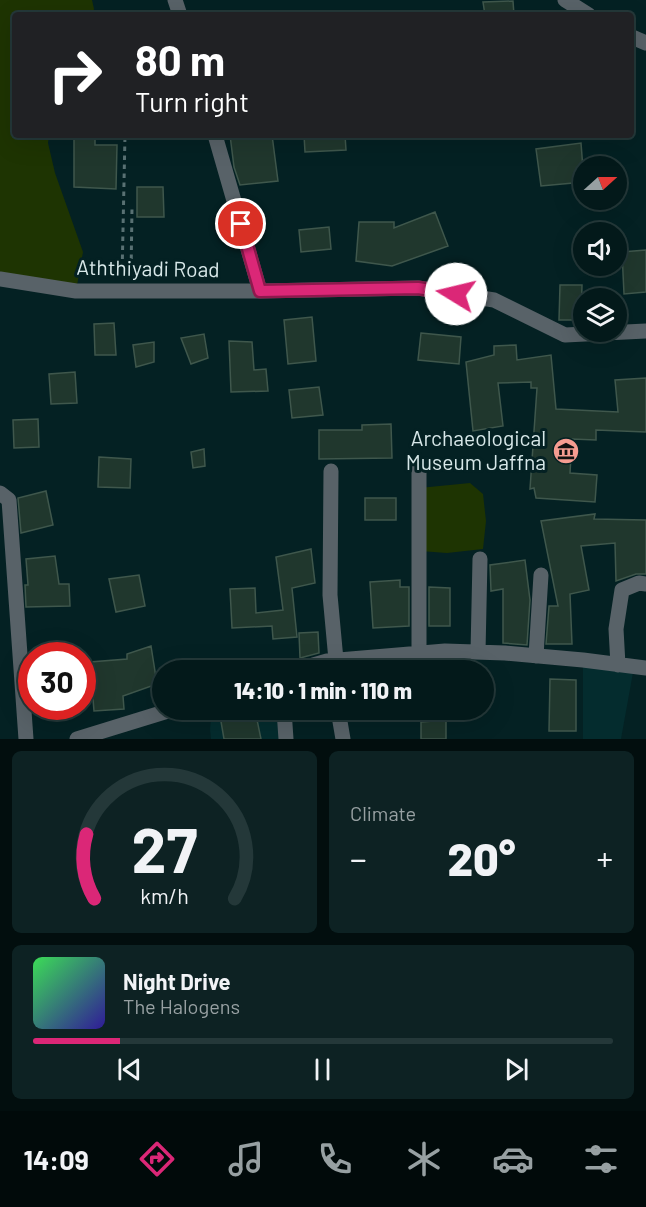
<!DOCTYPE html>
<html lang="en">
<head>
<meta charset="utf-8">
<style>
	body { margin:0; font-family:Barlow,sans-serif; background:#0d2223; color:#f1f3f6; height:100vh; display:flex; flex-direction:column; font-size:22px; white-space:nowrap }
	* { box-sizing:border-box; margin:0 }
	p { font-size:20px; color:#97a0a2 }
	.icon { flex:none; width:33px; height:33px; fill:none; stroke:currentColor; stroke-width:2; stroke-linecap:round; stroke-linejoin:round }
	.map { position:relative; height:739px; overflow:hidden }
	.side { display:flex; flex-direction:column; gap:12px; padding:12px; background:#020e0e; flex:1 }
	.side>* { flex:none }
	.top-card { position:absolute; left:12px; top:12px; width:622px; height:126px; border-radius:6px; box-shadow:0 6px 24px #0002,0 0 0 2px #243839; background:#202124; color:#fff; overflow:hidden }
	.needle { width:39px; rotate:69deg }
	.buttons { position:absolute; left:573px; top:156px; display:grid; gap:12px }
	.buttons a { display:grid; place-items:center; width:54px; height:54px; border-radius:50%; background:#03191a; box-shadow:0 6px 24px #0002,0 0 0 2px #243839; font-size:30px }
	.speed { position:absolute; left:18px; top:642px; display:flex; gap:12px; font-size:30px; font-weight:700; text-align:center }
	.speed>* { display:grid; place-content:center; width:78px; height:78px; border-radius:50%; background:#03191a; box-shadow:0 6px 24px #0002,0 0 0 2px #243839; line-height:1 }
	.speed .limit { border:9px solid #d22; background:#fff; color:#111 }
	.pin { position:absolute; display:grid; place-items:center; width:51px; height:51px; color:#fff; margin:-26px; border:3px solid #fff; border-radius:50%; box-shadow:0 2px 6px #0007 }
	.me { position:absolute; width:66px; margin:-33px; rotate:279deg; stroke-linejoin:round; filter:drop-shadow(0 0 4px #0008) }
	.turn { display:flex; align-items:center; gap:21px; height:126px; padding:0 24px; font-size:27px }
	.turn .icon { width:78px; height:78px; stroke-width:2.5 }
	.turn b { display:block; font-size:42px; line-height:51px }
	.big { font-size:45px; font-weight:800; line-height:1.1 }
	.side .tile { flex:1; display:flex; flex-direction:column; justify-content:center; gap:9px; min-width:0; padding:0 21px; border-radius:9px; background:#0d2223 }
	.side .dial { align-items:center; gap:0 }
	.dial svg { height:156px; overflow:visible; fill:none; stroke:#243839; stroke-width:7; stroke-linecap:round; text-anchor:middle }
	.dial text { fill:#f1f3f6; stroke:none }
	.song { display:flex; align-items:center; gap:18px }
	.cover { width:72px; height:72px; border-radius:9px; background:linear-gradient(135deg,hsl(130 70% 55%),hsl(250 70% 35%)) }
	.played { height:6px; border-radius:3px; background:linear-gradient(90deg,#db2777 15%,#243839 15%) }
	.keys { display:flex; justify-content:space-around; direction:ltr }
	.heat { display:flex; justify-content:space-between; align-items:center; font-size:33px; direction:ltr }
	.side .tiles { flex:1; display:grid; gap:12px; grid-template-columns:1fr 1fr }
	.tile:last-child { grid-column:span 2 }
	.trip { position:absolute; left:152px; top:660px; width:342px; height:60px; border-radius:30px; background:#03191a; box-shadow:0 6px 24px #0002,0 0 0 2px #243839; font-weight:800; line-height:60px; text-align:center }
	.tabs { display:flex; height:96px; justify-content:space-around; align-items:center; background:#010a0a; color:#97a0a2 }
	.tabs .icon { width:42px; height:42px }
	.tabs .active { color:#db2777 }
	.tabs b { font-size:27px; color:#f1f3f6 }
	.map>svg:first-child { display:block }
	.built { fill:#042c2e }
	.green { fill:#1e3402 }
	.building { fill:#20372d; stroke:#3f574c; stroke-width:1.5 }
	.lines { fill:none; stroke-linecap:round; stroke-linejoin:round }
	.path { stroke:#597173; stroke-width:3; stroke-dasharray:4.5 4.5; stroke-linecap:butt }
	.street { stroke:#586268; stroke-width:15 }
	.route-casing { stroke:#8e194d; stroke-width:15 }
	.route { stroke:#db2777; stroke-width:10 }
	.labels { text-anchor:middle; stroke-width:6; stroke-linejoin:round; paint-order:stroke }
	.street-label { font-size:21px; fill:#d8e8e9; stroke:#042123 }
	.poi-label { font-size:21px; fill:#d8e8e9; stroke:#042123; text-anchor:end }
</style>
</head>
<body>
<div class="map">
<svg width="646" height="739" viewBox="0 0 646 739">
	<rect width="100%" height="100%" fill="#042123"/>
	<!-- built -->
	<path class="built" d="M583 660 634 667 621 739H583Z
		M212 710H284L286 739H211L210 729Z"/>
	<!-- green -->
	<path class="green" d="M0 0H92L94 9 92 15H15V135H49L48 143 55 173 83 252 76 291 0 279Z
		M470 483 483 494 486 521 483 549 447 553 420 551 419 488Z"/>
	<!-- building -->
	<path class="building" d="M513 1 514 15H485L483 2Z
		M74 135H95V145H117L116 189 74 187Z
		M230 135H272L278 181 240 185 234 167Z
		M304 135H345L346 150 305 152Z
		M581 143 584 182 541 186 536 149Z
		M137 187H163L164 217H137Z
		M435 212 448 246 392 266 356 261 359 222H394V228Z
		M329 227 331 249 301 252 299 230Z
		M646 250V292L624 294 622 252Z
		M560 285H582L581 320H559Z
		M312 317 316 361 288 364 284 320Z
		M114 323 116 355H95L94 324Z
		M421 333 461 337 459 364 418 360Z
		M204 334 208 358 191 364 181 338Z
		M229 341 252 342 254 370 266 369 268 391 231 392Z
		M154 342V362L136 367 133 345Z
		M516 345 517 360 551 355 556 409 618 412 615 380 646 378V432L596 430V440L572 439 570 473 597 475 595 502 536 498 534 488 530 489 537 388H531V382L498 383 503 426 473 431 466 362 494 355V346Z
		M75 372 77 403 51 404 49 374Z
		M319 387 323 415 292 418 289 390Z
		M38 419 39 447 14 448 13 420Z
		M391 424 392 458 319 459V430H362V425Z
		M204 449 205 466 193 468 191 452Z
		M99 457 131 459 130 488 98 487Z
		M46 491 53 525 21 533 18 498Z
		M365 498H396V520H365Z
		M595 514 594 519 646 520V574H636L616 581 615 543 581 546 589 590 570 594 572 644H546L549 606H558L541 521Z
		M311 549 315 583 292 588 297 637 273 639 272 626 232 628 230 589 255 588 256 613 283 610 276 557Z
		M55 556 59 584H69L70 606 26 607 25 585H28L26 559Z
		M525 560 530 600 527 645 503 643V589L491 591 490 565Z
		M139 575 145 606 116 612 109 579Z
		M400 580V587H409V626L373 628 370 582Z
		M429 587 450 588V626H429Z
		M318 632 319 653 300 658 299 633Z
		M151 646 157 684 123 696 124 709 94 711 90 662 127 659V654Z
		M550 679 576 680V731H549Z
		M219 710H255L261 739H224Z
		M446 720V739H421V722Z"/>
	<g class="lines">
		<!-- path -->
		<path class="path" d="M122 277 125 135
			M131 277 132 207"/>
		<!-- street -->
		<path class="street" d="M175 0 180 15
			M565 0 589 15
			M632 37 646 43
			M215 135 260 291
			M0 279 76 291H260L418 288 494 300 565 335 646 331
			M331 471 330 595 336 660
			M0 493 9 500 26 739
			M419 652V464
			M478 652 480 559
			M536 656 541 575
			M618 665 616 629 622 590 639 583 646 584
			M296 670 327 661 445 651 505 653 583 660 646 668
			M284 710 286 739
			M338 710 343 739
			M77 739 171 710"/>
	</g>
	<g class="lines">
		<defs>
			<path id="route" d="M241 224 260 291 418 288 456 294"/>
		</defs>
		<!-- route casing -->
		<use href="#route" class="route-casing"/>
		<!-- route -->
		<use href="#route" class="route"/>
	</g>
	<!-- icons -->
	<defs>
		<symbol id="museum-disc" viewBox="-11 -11 22 22"><circle r="9.5" fill="#f59c91" stroke="#042123"/><path d="M0-6L6-3V-2H-6V-3ZM-5-1h2V3h-2ZM-1-1h2V3h-2ZM3-1h2V3H3ZM-6 4H6V6H-6Z" fill="#111"/></symbol>
	</defs>
	<g fill-rule="evenodd">
		<use href="#museum-disc" x="551" y="436" width="30" height="30"/>
	</g>
	<g class="labels">
		<!-- street labels -->
		<g class="street-label">
			<text transform="translate(148 269) rotate(1)" y="7">Aththiyadi Road</text>
		</g>
		<!-- poi labels -->
		<g class="poi-label">
			<text x="546" y="446">Archaeological<tspan x="546" dy="24">Museum Jaffna</tspan></text>
		</g>
	</g>
</svg>
<div class="buttons">
<a><svg class="needle" viewBox="-14 -14 28 28"><path d="M0-13l5 13h-10z" fill="#e53935"/><path d="M0 13l5-13h-10z" fill="#97a0a2"/></svg></a>
<a><svg class="icon" aria-label="sound" viewBox="0 0 24 24"><path d="M4 9h4l5-4v14l-5-4H4zM17 9q2 3 0 6"/></svg></a>
<a><svg class="icon" aria-label="layers" viewBox="0 0 24 24"><path d="M12 4l9 5-9 5-9-5zM3 14l9 5 9-5"/></svg></a>
</div>
<div class="speed"><div class="limit">30</div></div>
<div class="pin" style="left:241px;top:224px;background:#d93025"><svg class="icon" aria-label="arrive" viewBox="0 0 24 24"><path d="M6 21V4h12l-3 4 3 4H6"/></svg></div>
<svg class="me" style="left:456px;top:294px" viewBox="-20 -20 40 40"><circle r="19" fill="#fff"/><path d="M0-13L10 11 0 6-10 11z" fill="#db2777"/></svg>
<div class="trip">14:10 · 1 min · 110 m</div>
<div class="top-card">
<div class="turn"><svg class="icon" aria-label="right" viewBox="0 0 24 24"><path d="M7 20v-9h11M14 6l5 5-5 5"/></svg><div><b>80 m</b>Turn right</div></div>
</div>
</div>
<section class="side">
<div class="tiles">
<div class="tile dial"><svg viewBox="0 0 100 80">
<path d="M14 69A42 42 0 1 1 86 69"/>
<path d="M14 69A42 42 0 0 1 10 36" stroke="#db2777"/>
<text x="50" y="56" font-size="32" font-weight="700">27</text>
<text x="50" y="72" font-size="11">km/h</text>
</svg></div>
<div class="tile"><p>Climate</p>
<div class="heat"><a>−</a><b class="big">20°</b><a>+</a></div>
</div>
<div class="tile">
<div class="song"><i class="cover"></i><div><b>Night Drive</b><p>The Halogens</p></div></div>
<div class="played"></div>
<div class="keys"><svg class="icon" aria-label="previous" viewBox="0 0 24 24"><path d="M18 5L8 12l10 7zM5 5v14"/></svg><svg class="icon" aria-label="pause" viewBox="0 0 24 24"><path d="M8 5v14M16 5v14"/></svg><svg class="icon" aria-label="next" viewBox="0 0 24 24"><path d="M6 5l10 7-10 7zM19 5v14"/></svg></div>
</div>
</div>
</section>
<nav class="tabs">
<b>14:09</b>
<svg class="icon active" aria-label="directions" viewBox="0 0 24 24"><path d="M12 3l9 9-9 9-9-9zM9 14v-3h6M13 9l2 2-2 2"/></svg>
<svg class="icon" aria-label="music" viewBox="0 0 24 24"><path d="M9 18V5l10-2v13"/><circle cx="6" cy="18" r="3"/><circle cx="16" cy="16" r="3"/></svg>
<svg class="icon" aria-label="phone" viewBox="0 0 24 24"><path d="M5 4h4l2 5-3 2q2 4 5 5l2-3 5 2v4C11 20 4 13 5 4z"/></svg>
<svg class="icon" aria-label="climate" viewBox="0 0 24 24"><path d="M12 3v18M4 7l16 10M4 17L20 7"/></svg>
<svg class="icon" aria-label="car" viewBox="0 0 24 24"><path d="M5 17H2v-5l4-1 3-4h7l3 4 3 1v5h-3M9 17h6M6 11h13"/><circle cx="7" cy="17" r="2"/><circle cx="17" cy="17" r="2"/></svg>
<svg class="icon" aria-label="filters" viewBox="0 0 24 24"><path d="M4 7h16M4 17h16"/><circle cx="9" cy="7" r="2"/><circle cx="15" cy="17" r="2"/></svg>
</nav>
</body>
</html>
